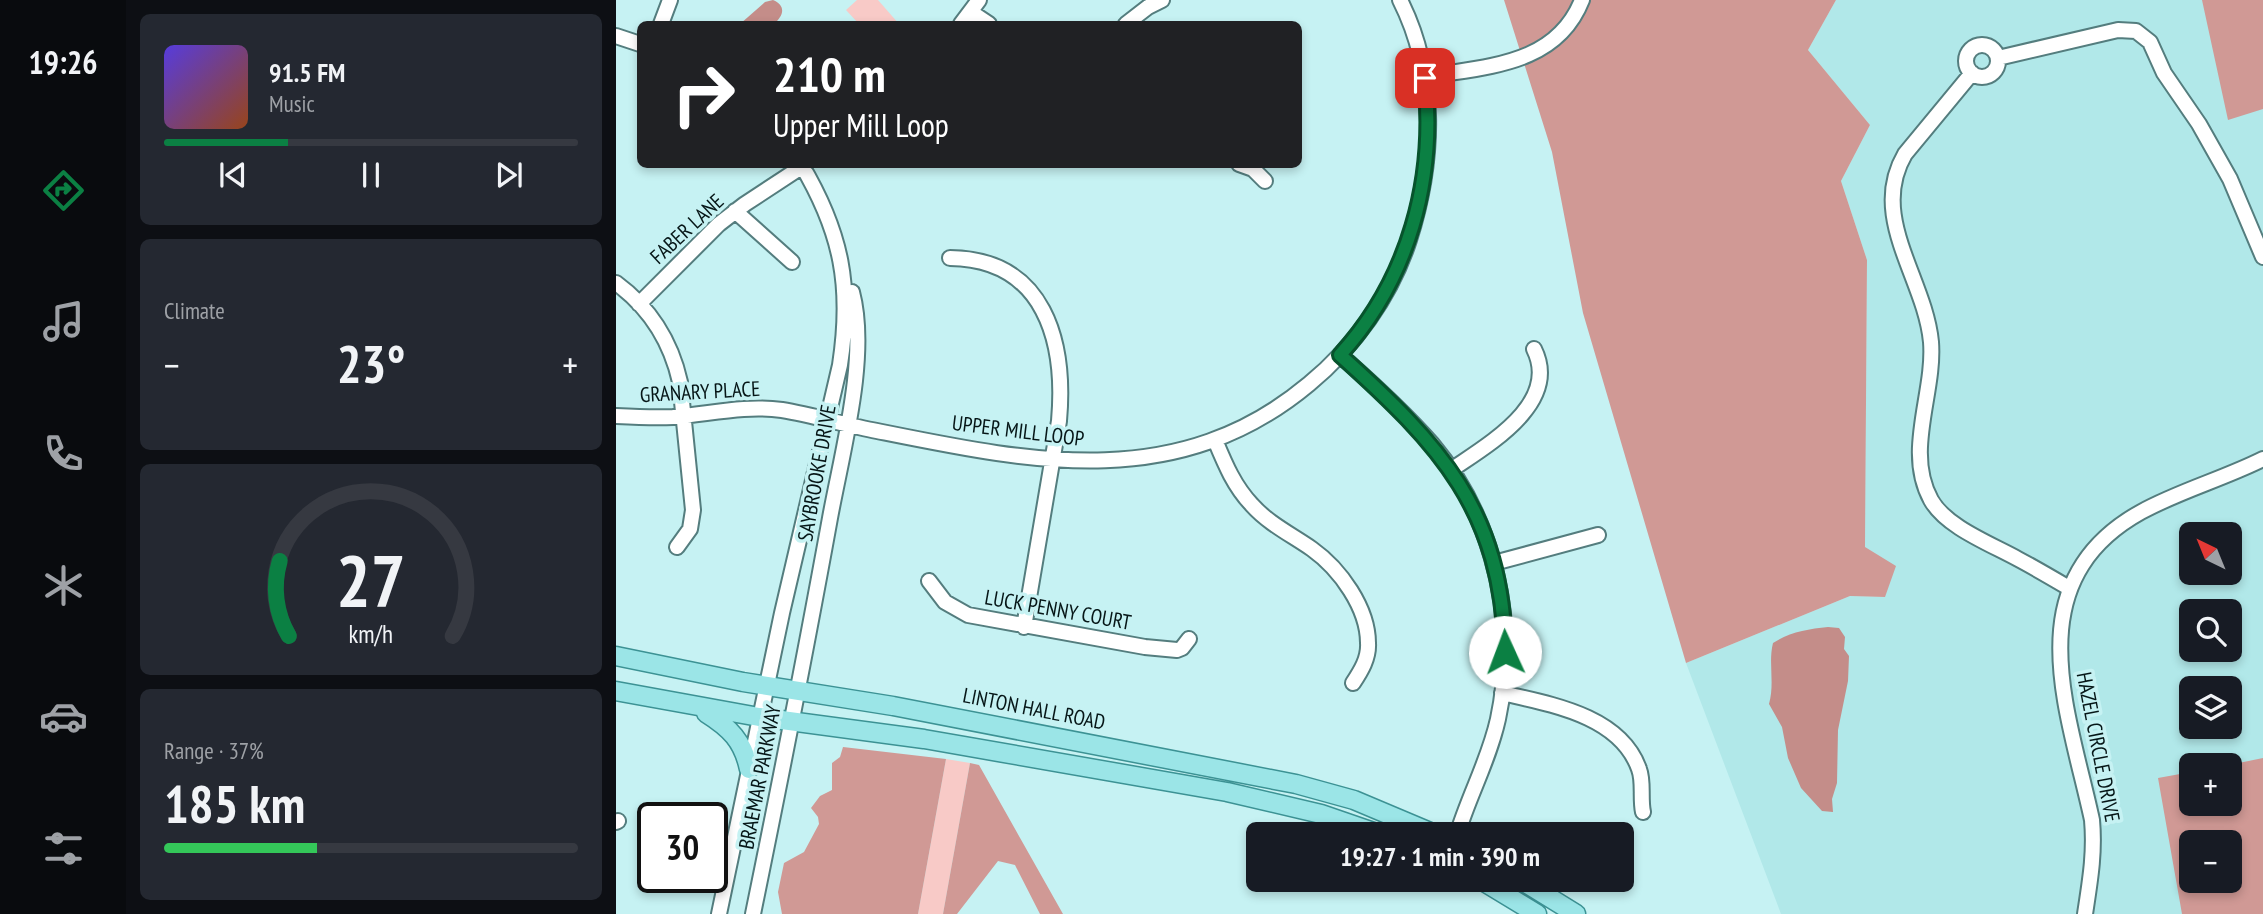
<!DOCTYPE html>
<html lang="en">
<head>
<meta charset="utf-8">
<style>
	body { margin:0; font-family:"PT Sans Narrow",sans-serif; background:#242831; color:#f1f3f6; height:100vh; display:flex; flex-direction:column; font-size:26px; white-space:nowrap }
	* { box-sizing:border-box; margin:0 }
	p { font-size:23px; color:#9ea1a6 }
	.icon { flex:none; width:38px; height:38px; fill:none; stroke:currentColor; stroke-width:2; stroke-linecap:round; stroke-linejoin:round }
	.map { position:relative; flex:1; overflow:hidden }
	.sheet { display:flex; flex-direction:column; gap:14px; padding:14px; background:#0d0f14; width:490px }
	.sheet>* { flex:none }
	.banner { position:absolute; left:21px; top:21px; width:665px; height:147px; border-radius:10px; box-shadow:0 4px 10px #0003; background:#202124; color:#fff; overflow:hidden }
	.needle { width:46px; rotate:317deg }
	.controls { position:absolute; left:1563px; top:522px; display:grid; gap:14px }
	.controls a { display:grid; place-items:center; width:63px; height:63px; border-radius:10px; background:#171b24; box-shadow:0 4px 10px #0003; font-size:35px }
	.speed { position:absolute; left:21px; top:802px; display:flex; gap:14px; font-size:35px; font-weight:700; text-align:center }
	.speed>* { display:grid; place-content:center; width:91px; height:91px; border-radius:50%; background:#171b24; box-shadow:0 4px 10px #0003; line-height:1 }
	.speed .limit { border:4px solid #111; border-radius:10px; background:#fff; color:#111 }
	.pin { position:absolute; display:grid; place-items:center; width:60px; height:60px; color:#fff; margin:-30px; border-radius:14px; box-shadow:0 4px 10px #0006 }
	.me { position:absolute; width:77px; margin:-38px; rotate:358deg; stroke-linejoin:round; filter:drop-shadow(0 0 5px #0008) }
	.turn { display:flex; align-items:center; gap:24px; height:147px; padding:0 21px; font-size:32px }
	.turn .icon { width:91px; height:91px; stroke-width:2.5 }
	.turn b { display:block; font-size:49px; line-height:60px }
	.big { font-size:52px; font-weight:600; line-height:1.1 }
	.sheet .widget { flex:1; display:flex; flex-direction:column; justify-content:center; gap:10px; min-width:0; padding:0 24px; border-radius:10px; background:#242831 }
	.sheet .dial { align-items:center; gap:0 }
	.dial svg { height:182px; overflow:visible; fill:none; stroke:#363941; stroke-width:7; stroke-linecap:round; text-anchor:middle }
	.dial text { fill:#f1f3f6; stroke:none }
	.song { display:flex; align-items:center; gap:21px }
	.cover { width:84px; height:84px; border-radius:10px; background:linear-gradient(135deg,hsl(250 70% 55%),hsl(20 70% 35%)) }
	.played { height:7px; border-radius:4px; background:linear-gradient(90deg,#0b8043 30%,#363941 30%) }
	.keys { display:flex; justify-content:space-around; direction:ltr }
	.heat { display:flex; justify-content:space-between; align-items:center; font-size:38px; direction:ltr }
	.charge { height:10px; border-radius:5px; background:linear-gradient(90deg,#34c759 37%,#363941 0) }
	.trip { position:absolute; left:630px; top:822px; width:388px; height:70px; border-radius:10px; background:#171b24; box-shadow:0 4px 10px #0003; font-weight:600; line-height:70px; text-align:center }
	main { display:flex; flex:1; min-height:0 }
	.tabs { display:flex; flex-direction:column; width:126px; justify-content:space-around; align-items:center; background:#090b0e; color:#9ea1a6 }
	.tabs .icon { width:49px; height:49px }
	.tabs .on { color:#0b8043 }
	.tabs b { font-size:32px; color:#f1f3f6 }
	.map>svg:first-child { display:block }
	.built { fill:#b1e8e9; fill-rule:evenodd }
	.green { fill:#f8cac7 }
	.forest { fill:#d09995; fill-rule:evenodd }
	.water { fill:#c48d89 }
	.lines { fill:none; stroke-linecap:round; stroke-linejoin:round }
	.minor-casing { stroke:#547d7e; stroke-width:18 }
	.major-casing { stroke:#3c9294; stroke-width:21 }
	.minor { stroke:#fff; stroke-width:14 }
	.major { stroke:#9be5e7; stroke-width:18 }
	.route-casing { stroke:#07532c; stroke-width:18 }
	.route { stroke:#0b8043; stroke-width:12 }
	.labels { text-anchor:middle; stroke-width:7; stroke-linejoin:round; paint-order:stroke }
	.street-label { font-size:21px; fill:#061617; stroke:#c6f2f3 }
</style>
</head>
<body>
<main>
<nav class="tabs">
<b>19:26</b>
<svg class="icon on" aria-label="directions" viewBox="0 0 24 24"><path d="M12 3l9 9-9 9-9-9zM9 14v-3h6M13 9l2 2-2 2"/></svg>
<svg class="icon" aria-label="music" viewBox="0 0 24 24"><path d="M9 18V5l10-2v13"/><circle cx="6" cy="18" r="3"/><circle cx="16" cy="16" r="3"/></svg>
<svg class="icon" aria-label="phone" viewBox="0 0 24 24"><path d="M5 4h4l2 5-3 2q2 4 5 5l2-3 5 2v4C11 20 4 13 5 4z"/></svg>
<svg class="icon" aria-label="climate" viewBox="0 0 24 24"><path d="M12 3v18M4 7l16 10M4 17L20 7"/></svg>
<svg class="icon" aria-label="car" viewBox="0 0 24 24"><path d="M5 17H2v-5l4-1 3-4h7l3 4 3 1v5h-3M9 17h6M6 11h13"/><circle cx="7" cy="17" r="2"/><circle cx="17" cy="17" r="2"/></svg>
<svg class="icon" aria-label="filters" viewBox="0 0 24 24"><path d="M4 7h16M4 17h16"/><circle cx="9" cy="7" r="2"/><circle cx="15" cy="17" r="2"/></svg>
</nav>
<section class="sheet">
<div class="widget">
<div class="song"><i class="cover"></i><div><b>91.5 FM</b><p>Music</p></div></div>
<div class="played"></div>
<div class="keys"><svg class="icon" aria-label="previous" viewBox="0 0 24 24"><path d="M18 5L8 12l10 7zM5 5v14"/></svg><svg class="icon" aria-label="pause" viewBox="0 0 24 24"><path d="M8 5v14M16 5v14"/></svg><svg class="icon" aria-label="next" viewBox="0 0 24 24"><path d="M6 5l10 7-10 7zM19 5v14"/></svg></div>
</div>
<div class="widget"><p>Climate</p>
<div class="heat"><a>−</a><b class="big">23°</b><a>+</a></div>
</div>
<div class="widget dial"><svg viewBox="0 0 100 80">
<path d="M14 69A42 42 0 1 1 86 69"/>
<path d="M14 69A42 42 0 0 1 10 36" stroke="#0b8043"/>
<text x="50" y="56" font-size="32" font-weight="700">27</text>
<text x="50" y="72" font-size="11">km/h</text>
</svg></div>
<div class="widget"><p>Range · 37%</p><b class="big">185 km</b><div class="charge"></div></div>
</section>
<div class="map">
<svg width="1647" height="914" viewBox="0 0 1647 914">
	<rect width="100%" height="100%" fill="#c6f2f3"/>
	<!-- built -->
	<path class="built" d="M1220 0H1647V914H1165L1070 663 1234 596 1269 597 1249 548 1251 260 1225 181 1254 125 1192 50ZM1575 534H1614V572H1575ZM1575 611H1614V649H1575ZM1575 688H1614V726H1575ZM1575 765H1614V803H1575ZM1575 842H1614V880H1575Z"/>
	<!-- green -->
	<path class="green" d="M241 0H262L283 24H243L230 10Z
		M330 759 354 763 327 914H302Z"/>
	<!-- forest -->
	<path class="forest" d="M888 0H1220L1192 50 1254 125 1225 181 1251 260 1249 547 1280 566 1269 597 1234 596 1070 663 967 313 936 152Z
		M1586 0H1647V109L1612 120Z
		M227 747 330 759 302 914H166L162 892 168 863 188 852 203 824 202 817 195 808 204 796 216 790V763L224 757Z
		M1647 758V914H1566L1542 778 1575 772V803H1614L1613 765ZM1575 842H1614V880H1575Z
		M354 763 363 765 447 914H424L399 865 382 861 341 914H327Z"/>
	<!-- water -->
	<path class="water" d="M157 0C171 6 167 16 158 24H124L149 2Z
		M1212 627 1223 628 1229 637 1228 649 1233 656 1232 681 1222 730 1221 783 1216 799 1217 812 1206 811 1185 788 1172 758 1166 727 1153 704C1159 683 1152 663 1157 643 1174 632 1192 629 1212 627Z"/>
	<g class="lines">
		<defs>
			<path id="minor" d="M355 12 373 24
				M45 24 54 0
				M345 24 363 0
				M510 24 532 7 546 0
				M0 36 24 44
				M1350 61a16 16 0 1 1 32 0a16 16 0 1 1-32 0Z
				M1382 58 1502 30 1520 31 1534 42 1548 73 1583 124 1614 179 1647 257
				M1356 73 1289 154C1252 217 1309 278 1315 342 1319 394 1288 451 1315 500 1330 527 1375 544 1402 559 1419 568 1436 578 1453 588
				M809 77C870 66 940 66 966 0
				M623 164 637 169 649 181
				M119 211 176 262
				M334 258C429 259 450 342 443 421L408 627
				M0 283C34 308 55 342 64 382L77 510 74 529 61 547
				M23 304 103 224 129 204 190 164
				M724 355C756 383 788 412 816 444 879 519 902 624 882 719 873 760 853 795 841 835
				M0 416C19 417 38 418 57 417 94 414 128 405 166 410 197 415 229 425 261 431 415 462 561 494 693 384 738 347 775 296 793 240 818 162 822 75 784 0
				M599 440C609 464 618 486 636 505 653 524 676 535 696 549 724 569 752 608 752 643 753 658 745 671 737 683
				M835 470C873 444 945 403 918 349
				M878 563 982 535
				M313 581 329 602 352 615 529 647 561 650 566 648 573 639
				M886 693C933 704 1004 715 1023 769 1028 782 1024 798 1027 812
				M0 822 2 821
				M103 914 166 613 224 365C236 287 226 233 185 164
				M137 914C164 782 190 650 214 518 226 452 253 356 236 292
				M1469 914C1474 881 1479 853 1476 820 1452 709 1399 582 1525 512 1563 491 1607 479 1647 459"/>
			<path id="major" d="M0 656 127 682 277 706 680 784 738 800 821 835
				M0 691 143 717 308 739 611 792 705 814 766 835
				M90 713C114 728 127 741 133 769
				M865 880 921 914
				M905 880 960 914"/>
		</defs>
		<!-- minor casing -->
		<use href="#minor" class="minor-casing"/>
		<!-- major casing -->
		<use href="#major" class="major-casing"/>
		<!-- minor -->
		<use href="#minor" class="minor"/>
		<!-- major -->
		<use href="#major" class="major"/>
	</g>
	<g class="lines">
		<defs>
			<path id="route" d="M809 78C820 179 793 279 724 355 823 444 887 511 889 652"/>
		</defs>
		<!-- route casing -->
		<use href="#route" class="route-casing"/>
		<!-- route -->
		<use href="#route" class="route"/>
	</g>
	<g class="labels">
		<!-- street labels -->
		<g class="street-label">
			<text transform="translate(71 229) rotate(-43)" y="7">FABER LANE</text>
			<text transform="translate(84 392) rotate(-3)" y="7">GRANARY PLACE</text>
			<text transform="translate(402 431) rotate(7)" y="7">UPPER MILL LOOP</text>
			<text transform="translate(201 473) rotate(-80)" y="7">SAYBROOKE DRIVE</text>
			<text transform="translate(442 610) rotate(10)" y="7">LUCK PENNY COURT</text>
			<text transform="translate(418 709) rotate(11)" y="7">LINTON HALL ROAD</text>
			<text transform="translate(1482 747) rotate(79)" y="7">HAZEL CIRCLE DRIVE</text>
			<text transform="translate(144 777) rotate(-79)" y="7">BRAEMAR PARKWAY</text>
		</g>
	</g>
</svg>
<div class="controls">
<a><svg class="needle" viewBox="-14 -14 28 28"><path d="M0-13l5 13h-10z" fill="#e53935"/><path d="M0 13l5-13h-10z" fill="#9ea1a6"/></svg></a>
<a><svg class="icon" aria-label="search" viewBox="0 0 24 24"><circle cx="10" cy="10" r="6"/><path d="M15 15l6 6"/></svg></a>
<a><svg class="icon" aria-label="layers" viewBox="0 0 24 24"><path d="M12 4l9 5-9 5-9-5zM3 14l9 5 9-5"/></svg></a>
<a>+</a>
<a>−</a>
</div>
<div class="speed"><div class="limit">30</div></div>
<div class="pin" style="left:809px;top:78px;background:#d93025"><svg class="icon" aria-label="arrive" viewBox="0 0 24 24"><path d="M6 21V4h12l-3 4 3 4H6"/></svg></div>
<svg class="me" style="left:889px;top:652px" viewBox="-20 -20 40 40"><circle r="19" fill="#fff"/><path d="M0-13L10 11 0 6-10 11z" fill="#0b8043"/></svg>
<div class="trip">19:27 · 1 min · 390 m</div>
<div class="banner">
<div class="turn"><svg class="icon" aria-label="right" viewBox="0 0 24 24"><path d="M7 20v-9h11M14 6l5 5-5 5"/></svg><div><b>210 m</b>Upper Mill Loop</div></div>
</div>
</div>
</main>
</body>
</html>
